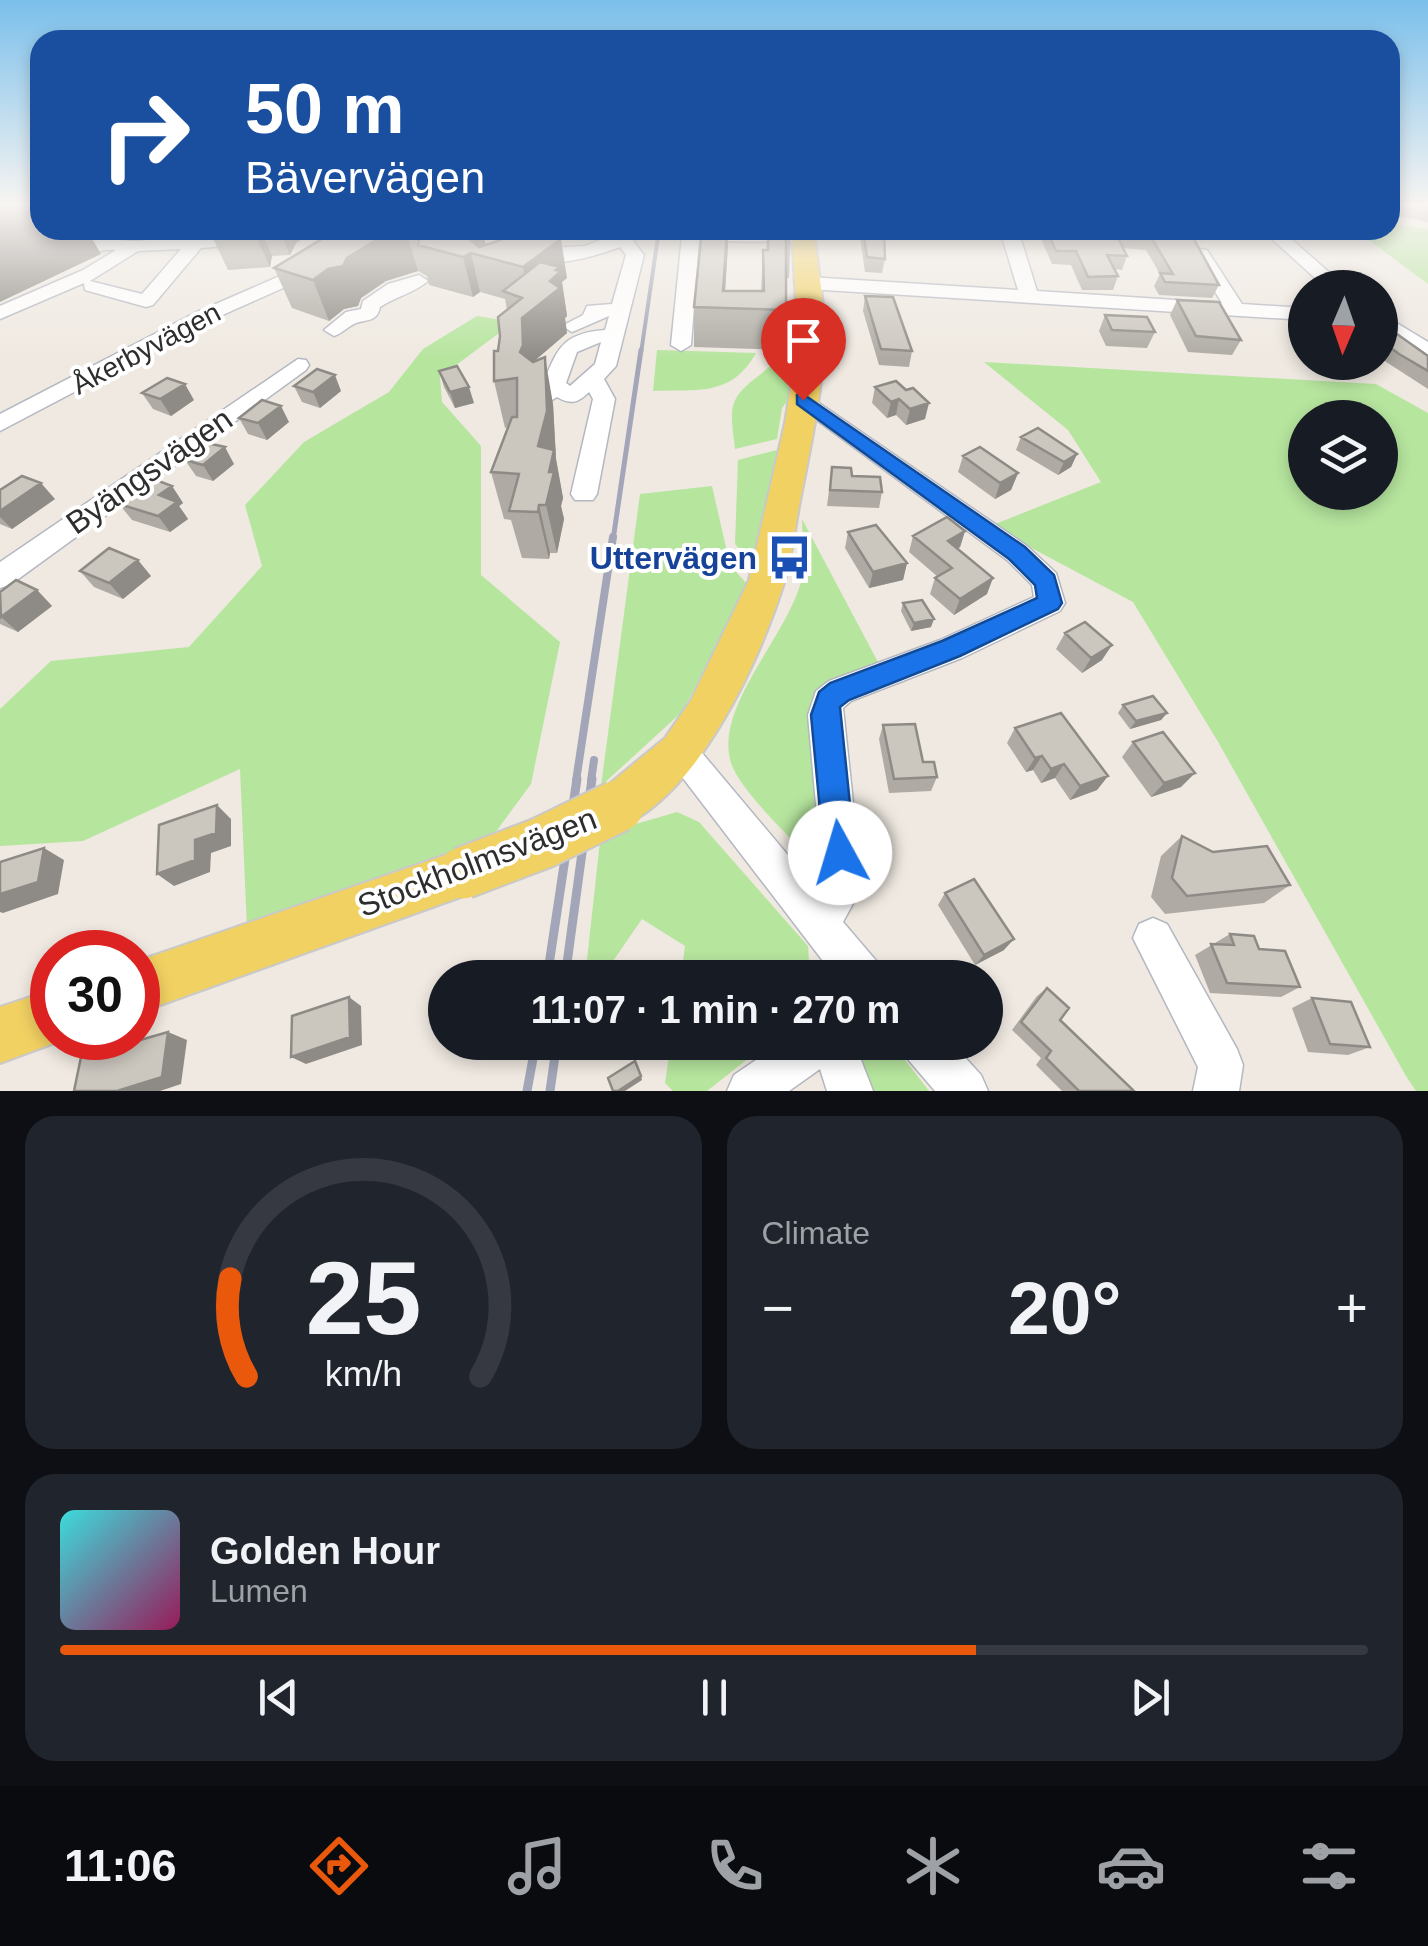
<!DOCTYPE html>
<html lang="en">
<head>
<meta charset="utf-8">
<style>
	body { margin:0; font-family:Helvetica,sans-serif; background:#20242c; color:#f1f3f6; height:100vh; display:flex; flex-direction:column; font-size:38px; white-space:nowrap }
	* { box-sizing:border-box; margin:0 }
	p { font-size:32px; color:#9ea1a6 }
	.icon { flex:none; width:55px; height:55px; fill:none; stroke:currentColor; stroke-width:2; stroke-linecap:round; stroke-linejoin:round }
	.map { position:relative; height:1091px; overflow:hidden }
	.panel { display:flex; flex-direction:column; gap:25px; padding:25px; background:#0d0f14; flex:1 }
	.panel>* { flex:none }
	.top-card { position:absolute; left:30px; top:30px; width:1370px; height:210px; border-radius:30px; box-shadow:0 5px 15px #0003; background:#1a4fa0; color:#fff; overflow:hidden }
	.needle { width:65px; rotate:182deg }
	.tools { position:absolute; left:1288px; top:270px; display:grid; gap:20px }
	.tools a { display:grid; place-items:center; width:110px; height:110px; border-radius:50%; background:#171b24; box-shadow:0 5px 15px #0003; font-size:50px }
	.speed { position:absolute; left:30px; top:930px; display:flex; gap:20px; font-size:50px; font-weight:700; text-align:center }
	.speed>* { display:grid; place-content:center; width:130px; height:130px; border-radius:50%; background:#171b24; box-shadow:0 5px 15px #0003; line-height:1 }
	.speed .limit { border:15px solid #d22; background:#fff; color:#111 }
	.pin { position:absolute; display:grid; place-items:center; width:85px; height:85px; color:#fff; margin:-102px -42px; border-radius:50% 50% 50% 0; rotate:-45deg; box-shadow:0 0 10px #0007 }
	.pin .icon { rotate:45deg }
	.me { position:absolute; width:110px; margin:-55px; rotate:354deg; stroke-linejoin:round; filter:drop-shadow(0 0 8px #0008) }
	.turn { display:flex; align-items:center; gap:35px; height:210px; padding:0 50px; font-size:45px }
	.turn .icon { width:130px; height:130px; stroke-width:2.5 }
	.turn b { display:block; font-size:70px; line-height:85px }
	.big { font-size:75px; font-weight:600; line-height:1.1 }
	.panel .tile { flex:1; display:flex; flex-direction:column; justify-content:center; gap:15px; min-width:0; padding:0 35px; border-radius:30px; background:#20242c }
	.panel .dial { align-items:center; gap:0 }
	.dial svg { height:260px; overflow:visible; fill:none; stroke:#363941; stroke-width:7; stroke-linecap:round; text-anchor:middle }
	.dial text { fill:#f1f3f6; stroke:none }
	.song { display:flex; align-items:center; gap:30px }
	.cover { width:120px; height:120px; border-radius:15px; background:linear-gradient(135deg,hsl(180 70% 55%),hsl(330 70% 35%)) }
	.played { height:10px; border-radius:5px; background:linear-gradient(90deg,#ea580c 70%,#363941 70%) }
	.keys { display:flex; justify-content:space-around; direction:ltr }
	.heat { display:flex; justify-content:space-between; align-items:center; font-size:55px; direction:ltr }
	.panel .tiles { flex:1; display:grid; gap:25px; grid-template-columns:1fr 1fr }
	.tile:last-child { grid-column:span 2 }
	.trip { position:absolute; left:428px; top:960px; width:575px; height:100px; border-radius:50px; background:#171b24; box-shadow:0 5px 15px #0003; font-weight:600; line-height:100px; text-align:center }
	.tabs { display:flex; height:160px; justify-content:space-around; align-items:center; background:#090b0e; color:#9ea1a6 }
	.tabs .icon { width:70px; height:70px }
	.tabs .active { color:#ea580c }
	.tabs b { font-size:45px; color:#f1f3f6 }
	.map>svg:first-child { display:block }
	.green { fill:#b6e59e; fill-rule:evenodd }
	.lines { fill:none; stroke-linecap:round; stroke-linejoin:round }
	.minor-casing { stroke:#b4b7c1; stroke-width:3 }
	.major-casing { stroke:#c9c9c9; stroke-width:4 }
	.minor { fill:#fff; fill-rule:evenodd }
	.major { fill:#f2d163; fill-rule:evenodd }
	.rail-far3 { stroke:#a3a6b8; stroke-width:4 }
	.rail-far2 { stroke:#a3a6b8; stroke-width:5 }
	.rail-far1 { stroke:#a3a6b8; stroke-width:8 }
	.rail { stroke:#a3a6b8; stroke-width:9 }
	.major-bridge-casing { stroke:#c9c9c9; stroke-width:55; stroke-linecap:butt }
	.major-bridge { stroke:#f2d163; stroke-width:51 }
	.wall { fill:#afaba4 }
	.shaded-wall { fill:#8e8b86 }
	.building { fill:#cbc7bf; stroke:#8e8b86; stroke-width:2.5 }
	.route { fill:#1a73e8; stroke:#114b97; stroke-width:2.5 }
	.labels { text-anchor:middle; stroke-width:8; stroke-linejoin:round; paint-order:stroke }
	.far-street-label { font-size:28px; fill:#2e2e2e; stroke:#fff }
	.street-label { font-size:32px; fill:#2e2e2e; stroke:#fff }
	.transit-label { font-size:32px; font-weight:bold; fill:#164399; stroke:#fff; text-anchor:end }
</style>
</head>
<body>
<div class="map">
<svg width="1428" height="1091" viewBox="0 0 1428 1091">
	<rect width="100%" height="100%" fill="#efe9e1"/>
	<!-- green -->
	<path class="green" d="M1390 224 1428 229V284L1355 230H1390Z
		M477 316 514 322 440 377 442 402 481 446V575L560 642 531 784 492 837 247 928 240 769 83 841 0 846V709L51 661 189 647 262 566 245 505 304 442 389 392 423 349Z
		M657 350 756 353C731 397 699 389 653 391Z
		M797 355 793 394 782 408 777 439 735 449C734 437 730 418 733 406 739 384 766 375 778 357Z
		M984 362 1376 384 1428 413V1091H1416L1406 1076 1217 740 1133 602 990 526 1101 482 1068 430ZM1305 418H1380V492H1305Z
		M777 450 754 567 735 544 738 460Z
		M712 486 730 565 747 584 683 711 601 786 640 494Z
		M802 519 879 664 842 681 825 874C802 849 741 793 731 763 713 705 793 632 803 573 806 556 802 536 802 519Z
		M677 812 699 822 808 946 810 977H681L685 946 642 919 602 977 585 978 600 841 629 826Z
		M671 1043V1042L768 1043 707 1091H673L665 1083Z
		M858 1043H892L929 1091H868Z"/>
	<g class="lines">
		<defs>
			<path id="minor" d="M300 230 278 242 201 248 153 305 146 307 85 290 84 283 0 319V306L83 270 116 250C76 247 39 285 0 296V283L94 238 134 241ZM181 249 142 294 90 281 138 251Z
				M626 230H647L633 241 644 255 616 366 604 379 615 399 597 494 593 500H575L571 494 593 399 589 392C578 403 571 405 557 397L544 405 533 398C559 362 549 334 605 330L609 316 572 332 562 326 583 315 587 306 612 304 626 255 620 247C593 257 543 272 519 254L528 249 585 246ZM601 342 595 364 570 386 566 383 577 352Z
				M1000 230H1018L1037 291 1222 303 1192 254 1201 249 1207 250 1242 304 1305 308V320L808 289 799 283 808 277 1018 290Z
				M1262 230H1281L1347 288H1326Z
				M691 231 802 232 811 237 802 242 699 241 691 345 681 351 671 345 682 236Z
				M312 262 319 264V272L209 321 0 431V414L195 313Z
				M419 275 428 281C416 292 395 297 380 307 377 322 368 319 356 323 348 326 343 333 334 336L324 330 346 312 361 309 363 301 388 284Z
				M1380 313 1428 342V358L1380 328Z
				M298 359 306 360 309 365 306 370 10 585 0 588V562Z
				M803 392 1027 546 1056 573 1065 603 1060 611 962 658 851 701 843 708 862 887 843 922 878 963 884 978H836L663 752 668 741 680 736 692 741 818 891 823 883 808 715 816 691 829 681 940 640 1034 597 1032 585 1007 560 795 404 792 399 795 394Z
				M1153 918 1167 924 1237 1049 1243 1065 1239 1091H1193L1198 1067 1133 938 1139 924Z
				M782 1042H854L873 1091H827L820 1069 789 1091H727L734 1075Z
				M899 1042H951L981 1075 988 1091H935L906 1057Z"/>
			<path id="major" d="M792 230H814C817 267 826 307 824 343 822 396 810 449 800 501 795 528 792 557 784 583 759 662 698 796 618 828L602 822 595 806 602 790 665 738 690 702 749 580 785 423 798 341Z
				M463 849 480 856 487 873 480 890 138 1013V961Z
				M52 990V1038H68L0 1063V1007Z"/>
		</defs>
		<!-- minor casing -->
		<use href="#minor" class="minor-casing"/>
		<!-- major casing -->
		<use href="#major" class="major-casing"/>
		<!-- minor -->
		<use href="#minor" class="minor"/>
		<!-- major -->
		<use href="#major" class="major"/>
		<!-- rail-far3 -->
		<path class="rail-far3" d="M641 353 659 230"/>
		<!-- rail-far2 -->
		<path class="rail-far2" d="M613 540 641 350"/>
		<!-- rail-far1 -->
		<path class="rail-far1" d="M576 781 613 537
			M591 781 594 760"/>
		<!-- rail -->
		<path class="rail" d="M547 978 577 779
			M565 978 592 779
			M527 1091 536 1042
			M550 1091 557 1042"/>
		<defs>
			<path id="major-bridge" d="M463 873 542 843 618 806"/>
		</defs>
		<!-- major-bridge casing -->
		<use href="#major-bridge" class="major-bridge-casing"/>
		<!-- major-bridge -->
		<use href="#major-bridge" class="major-bridge"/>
	</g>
	<!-- wall -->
	<path class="wall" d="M1390 206H1428V222L1390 214Z
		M209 230H279L283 239 280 230H324H315L296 243 290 255 272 256 270 267 228 270Z
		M366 230H482L486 245 567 278 562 282 567 316 565 318 567 333 534 361 553 404 556 459 563 498 561 506 564 519 557 553H550L549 559 522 558 511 520 504 519 491 472 508 427 505 428 494 381 507 310 505 299 480 292 473 297 429 285 427 276 418 271 386 281 361 298 358 306 344 309 329 321 292 308 274 268 350 238Z
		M767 230H791L789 278H786V310L783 350 694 347V307L728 245 725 291H761L763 250H767Z
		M859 230H884L885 259 882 273 865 272Z
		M913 230H938L936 237 916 236Z
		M1045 230H1189L1219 285 1212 298 1159 295 1154 286 1160 274 1146 250 1123 248 1127 256 1122 270 1114 269 1118 276 1113 290H1082L1071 265 1052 264 1042 241Z
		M865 296 912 351 909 367 879 365 863 311Z
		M1177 300 1241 340 1232 355 1188 352 1170 315Z
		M1105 315 1155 332 1147 348 1106 346 1099 331Z
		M1380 322 1428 356V389L1380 358Z
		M439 371 474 403 455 408 444 387Z
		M896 381 925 419 906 425 896 415 887 418 872 403 875 387Z
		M294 386 341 391 320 408 302 402Z
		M142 393 194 400 171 416 153 409Z
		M239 418 289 422 267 440 248 434Z
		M1021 437 1077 454 1071 467 1058 475 1016 450Z
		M963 456 1018 473 1011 490 995 499 958 472Z
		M185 460 234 464 213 481 196 476Z
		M832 467 882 492 879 508 827 506Z
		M172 486 183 503 179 506 188 519 170 532 132 520 119 504 129 497 126 493Z
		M0 490 55 499 12 529 0 524Z
		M965 531 960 547 957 549 987 594 954 615 930 594 935 578 938 577 909 552 913 536Z
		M848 532 907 563 903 580 869 588 845 548Z
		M80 571 151 576 123 599 94 587Z
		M37 590 52 606 18 632 0 624V592Z
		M903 603 931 627 911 631 901 611Z
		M1065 633 1102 660 1082 673 1056 649Z
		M1123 705 1167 713 1161 720 1130 729 1118 713Z
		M883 725 937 777 931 791 889 793 879 739Z
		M1015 728 1108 776 1097 790 1070 800 1055 778 1041 783 1033 770 1026 772 1007 743Z
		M1133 742 1181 787 1151 797 1122 757Z
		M1182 836 1213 852 1290 885 1264 903 1165 914 1151 897 1161 856Z
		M945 893 1004 950 975 965 938 905Z
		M1230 934 1259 949 1300 987 1281 997 1210 993 1195 955Z
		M1047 988 1060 1020 1134 1091H1062L1036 1065 1041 1058 1012 1030 1037 996Z
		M1312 998 1370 1047 1348 1055 1308 1052 1292 1008Z"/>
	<!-- shaded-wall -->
	<path class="shaded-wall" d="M0 206H40V230H87L101 254 0 302Z
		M253 230H261L272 256 270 267Z
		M279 230H315L296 243 290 255Z
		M477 230H482L488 257 468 238Z
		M727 230 728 245 724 308 723 291Z
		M406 232 418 271 386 281 361 298 358 306 344 309 329 321 313 280 328 269 373 242Z
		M561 239 567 278 562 282 567 316 565 318 567 333 532 363 520 352 522 318 530 307 523 267Z
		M471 253 480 292 473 297 463 257Z
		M545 357 553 404 556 459 563 498 561 506 564 519 557 553 546 505 538 446Z
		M335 375 341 391 320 408 313 392Z
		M185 384 194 400 171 416 160 399Z
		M469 387 474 403 455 408 450 392Z
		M899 399 896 415 887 418 891 402Z
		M929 403 925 419 906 425 910 409Z
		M281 406 289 422 267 440 258 423Z
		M225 447 234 464 213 481 203 465Z
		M1077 454 1071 467 1058 475 1064 462Z
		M1018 473 1011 490 995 499 1000 483Z
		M41 483 55 499 12 529 0 517V511Z
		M172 486 183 503 179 506 188 519 170 532 158 516 159 495Z
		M539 505 550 553 549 559 538 512Z
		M965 531 960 547 943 557 948 541Z
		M138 560 151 576 123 599 109 583Z
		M907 563 903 580 869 588 873 572Z
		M993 578 987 594 954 615 960 599Z
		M37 590 52 606 18 632 1 617Z
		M934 619 931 627 911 631 914 623Z
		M1112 645 1102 660 1082 673 1091 658Z
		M1167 713 1161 720 1130 729 1136 721Z
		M1042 756 1033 770 1026 772 1035 758Z
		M1064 764 1055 778 1041 783 1051 769Z
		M1195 773 1181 787 1151 797 1164 783Z
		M1108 776 1097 790 1070 800 1080 786Z
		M217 805 231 819V846L211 853 210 872 174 886 157 874 195 840Z
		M44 848 64 860 58 894 3 913 0 912V894Z
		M1014 939 1004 950 975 965 984 955Z
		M349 997 361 1006 362 1045 306 1064 291 1057Z
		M168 1032 187 1040 181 1084 160 1091H117Z
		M641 1076 642 1080 625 1091H618Z"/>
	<!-- building -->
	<path class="building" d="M366 230H477L468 238 479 247 501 240 509 233 518 235 528 230H534L561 239 523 267 471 253 463 257 418 245 419 239 406 232 373 242 347 258 343 266 328 269 313 280 274 268 322 239 335 234 350 238Z
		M702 230H727L723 291H764L763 250H768V230H791L792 239H786V310L694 307Z
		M863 230H884L885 259 867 257Z
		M1047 230H1189L1219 285 1165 282 1160 273 1173 274 1151 237 1116 234 1127 256 1107 255 1118 276 1088 277 1076 251H1056Z
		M540 262 560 267 556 270 561 271 550 281 560 288 522 318 523 345 520 352 533 362 545 357 547 411 538 446 554 450 549 472H554L546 505H539L538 512 509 511 519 474 491 472 512 417H517V378L494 381V351H498L500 336 498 317 522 298 503 291Z
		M865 296 893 297 912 351 881 349Z
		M1177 300 1219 302 1241 340 1196 336Z
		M1105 315 1147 317 1155 332 1112 330Z
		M1380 322 1428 356V371L1399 354 1380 340Z
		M457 366 469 387 450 392 439 371Z
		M317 369 335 375 313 392 294 386Z
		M167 378 185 384 160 399 142 393Z
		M896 381 906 390 913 388 929 403 910 409 899 399 891 402 875 387Z
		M262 400 281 406 258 423 239 418Z
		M1038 428 1077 454 1064 462 1021 437Z
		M207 443 225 447 203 465 185 460Z
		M980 447 1018 473 1000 483 963 456Z
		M832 467 851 468 852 476 880 477 882 492 830 490Z
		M22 476 41 483 0 511V490Z
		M148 477 172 486 159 495 177 502 158 516 119 504 131 495 126 493Z
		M947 517 965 531 948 541 993 578 960 599 935 578 952 568 913 536Z
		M876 525 907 563 873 572 848 532Z
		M109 548 138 560 109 583 80 571Z
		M16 580 37 590 1 617 0 592Z
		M922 600 934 619 914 623 903 603Z
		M1085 622 1112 645 1091 658 1065 633Z
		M1153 696 1167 713 1136 721 1123 705Z
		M1061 713 1108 776 1080 786 1064 764 1051 769 1042 756 1035 758 1015 728Z
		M915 724 923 762H934L937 777 894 779 883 725Z
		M1163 732 1195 773 1164 783 1133 742Z
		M217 805 216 833 195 840V860L157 874 159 825Z
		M1182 836 1213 852 1267 846 1290 885 1187 896 1172 878Z
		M44 848 38 882 0 894V862Z
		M974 879 1014 939 984 955 945 893Z
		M1230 934 1254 936 1259 949 1285 951 1300 987 1227 983 1211 944 1234 945Z
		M1047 988 1069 1008 1060 1020 1134 1091H1079L1046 1058 1051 1051 1021 1022Z
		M349 997 350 1037 291 1057 292 1016Z
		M1312 998 1351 1002 1370 1047 1330 1044Z
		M168 1032 162 1077 117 1091H74L81 1057Z
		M635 1061 641 1076 618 1091H613L608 1078Z"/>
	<!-- sky -->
	<linearGradient id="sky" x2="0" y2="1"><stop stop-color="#7abfeb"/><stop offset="0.57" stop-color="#f8f5f2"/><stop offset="1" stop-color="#f8f5f2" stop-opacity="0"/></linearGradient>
	<rect width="1428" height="359" fill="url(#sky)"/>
	<!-- route -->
	<path class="route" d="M803 394 1025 547 1054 575 1062 603 1058 609 960 656 849 700 840 707 855 853 850 864 840 868 829 864 824 853 811 715 819 692 830 683 942 641 1037 598 1035 585 1009 559 797 404V395Z"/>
	<!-- icons -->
	<defs>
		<symbol id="bus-bare" viewBox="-9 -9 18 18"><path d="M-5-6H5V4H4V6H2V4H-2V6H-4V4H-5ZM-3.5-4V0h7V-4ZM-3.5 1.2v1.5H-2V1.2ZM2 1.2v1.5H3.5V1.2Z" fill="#1a4fb4" stroke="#fff" stroke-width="2.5" paint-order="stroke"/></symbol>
	</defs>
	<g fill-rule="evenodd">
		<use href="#bus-bare" x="758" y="526" width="63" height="63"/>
	</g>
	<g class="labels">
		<!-- far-street labels -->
		<g class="far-street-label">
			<text transform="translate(146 348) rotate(-28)" y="10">Åkerbyvägen</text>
		</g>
		<!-- street labels -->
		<g class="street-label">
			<text transform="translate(149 471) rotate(-35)" y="11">Byängsvägen</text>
			<text transform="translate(477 862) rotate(-21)" y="11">Stockholmsvägen</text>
		</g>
		<!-- transit labels -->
		<g class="transit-label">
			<text x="757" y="569">Uttervägen</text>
		</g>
	</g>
</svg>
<div class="tools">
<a><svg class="needle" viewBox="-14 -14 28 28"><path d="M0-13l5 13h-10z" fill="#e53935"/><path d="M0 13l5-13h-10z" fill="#9ea1a6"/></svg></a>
<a><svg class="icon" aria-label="layers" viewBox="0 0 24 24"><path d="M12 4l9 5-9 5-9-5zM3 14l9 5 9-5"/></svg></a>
</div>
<div class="speed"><div class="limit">30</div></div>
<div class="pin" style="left:803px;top:400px;background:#d93025"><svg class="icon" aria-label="arrive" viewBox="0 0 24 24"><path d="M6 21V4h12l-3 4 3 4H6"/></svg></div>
<svg class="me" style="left:840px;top:853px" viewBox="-20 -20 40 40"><circle r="19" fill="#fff"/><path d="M0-13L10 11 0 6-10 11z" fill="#1a73e8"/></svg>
<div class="trip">11:07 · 1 min · 270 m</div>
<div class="top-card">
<div class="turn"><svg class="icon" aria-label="right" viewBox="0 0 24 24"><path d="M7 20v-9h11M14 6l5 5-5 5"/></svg><div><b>50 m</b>Bävervägen</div></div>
</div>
</div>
<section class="panel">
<div class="tiles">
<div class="tile dial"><svg viewBox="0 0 100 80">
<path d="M14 69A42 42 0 1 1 86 69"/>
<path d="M14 69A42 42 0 0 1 9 39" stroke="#ea580c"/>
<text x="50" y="56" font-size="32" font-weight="700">25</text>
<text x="50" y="72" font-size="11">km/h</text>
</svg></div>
<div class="tile"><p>Climate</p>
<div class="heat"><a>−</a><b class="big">20°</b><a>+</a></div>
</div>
<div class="tile">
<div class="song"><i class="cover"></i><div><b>Golden Hour</b><p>Lumen</p></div></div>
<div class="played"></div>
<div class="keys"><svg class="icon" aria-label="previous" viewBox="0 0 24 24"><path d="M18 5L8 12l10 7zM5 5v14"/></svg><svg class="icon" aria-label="pause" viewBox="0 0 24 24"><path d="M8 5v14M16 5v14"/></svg><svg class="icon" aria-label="next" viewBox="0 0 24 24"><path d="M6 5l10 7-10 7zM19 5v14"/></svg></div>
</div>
</div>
</section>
<nav class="tabs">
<b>11:06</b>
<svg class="icon active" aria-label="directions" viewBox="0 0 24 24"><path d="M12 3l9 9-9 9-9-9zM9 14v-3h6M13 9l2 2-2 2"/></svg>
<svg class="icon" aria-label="music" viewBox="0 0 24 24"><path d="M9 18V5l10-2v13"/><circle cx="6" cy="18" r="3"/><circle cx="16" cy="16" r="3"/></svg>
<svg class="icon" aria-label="phone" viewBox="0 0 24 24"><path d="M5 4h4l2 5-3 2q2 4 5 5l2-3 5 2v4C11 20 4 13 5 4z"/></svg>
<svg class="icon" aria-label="climate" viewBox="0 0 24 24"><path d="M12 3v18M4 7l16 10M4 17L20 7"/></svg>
<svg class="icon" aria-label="car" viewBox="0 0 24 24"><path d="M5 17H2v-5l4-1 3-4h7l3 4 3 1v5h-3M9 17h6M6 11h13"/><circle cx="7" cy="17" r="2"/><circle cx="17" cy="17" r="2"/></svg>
<svg class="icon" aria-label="filters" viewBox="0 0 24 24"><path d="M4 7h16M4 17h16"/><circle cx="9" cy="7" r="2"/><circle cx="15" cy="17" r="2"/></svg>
</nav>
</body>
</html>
